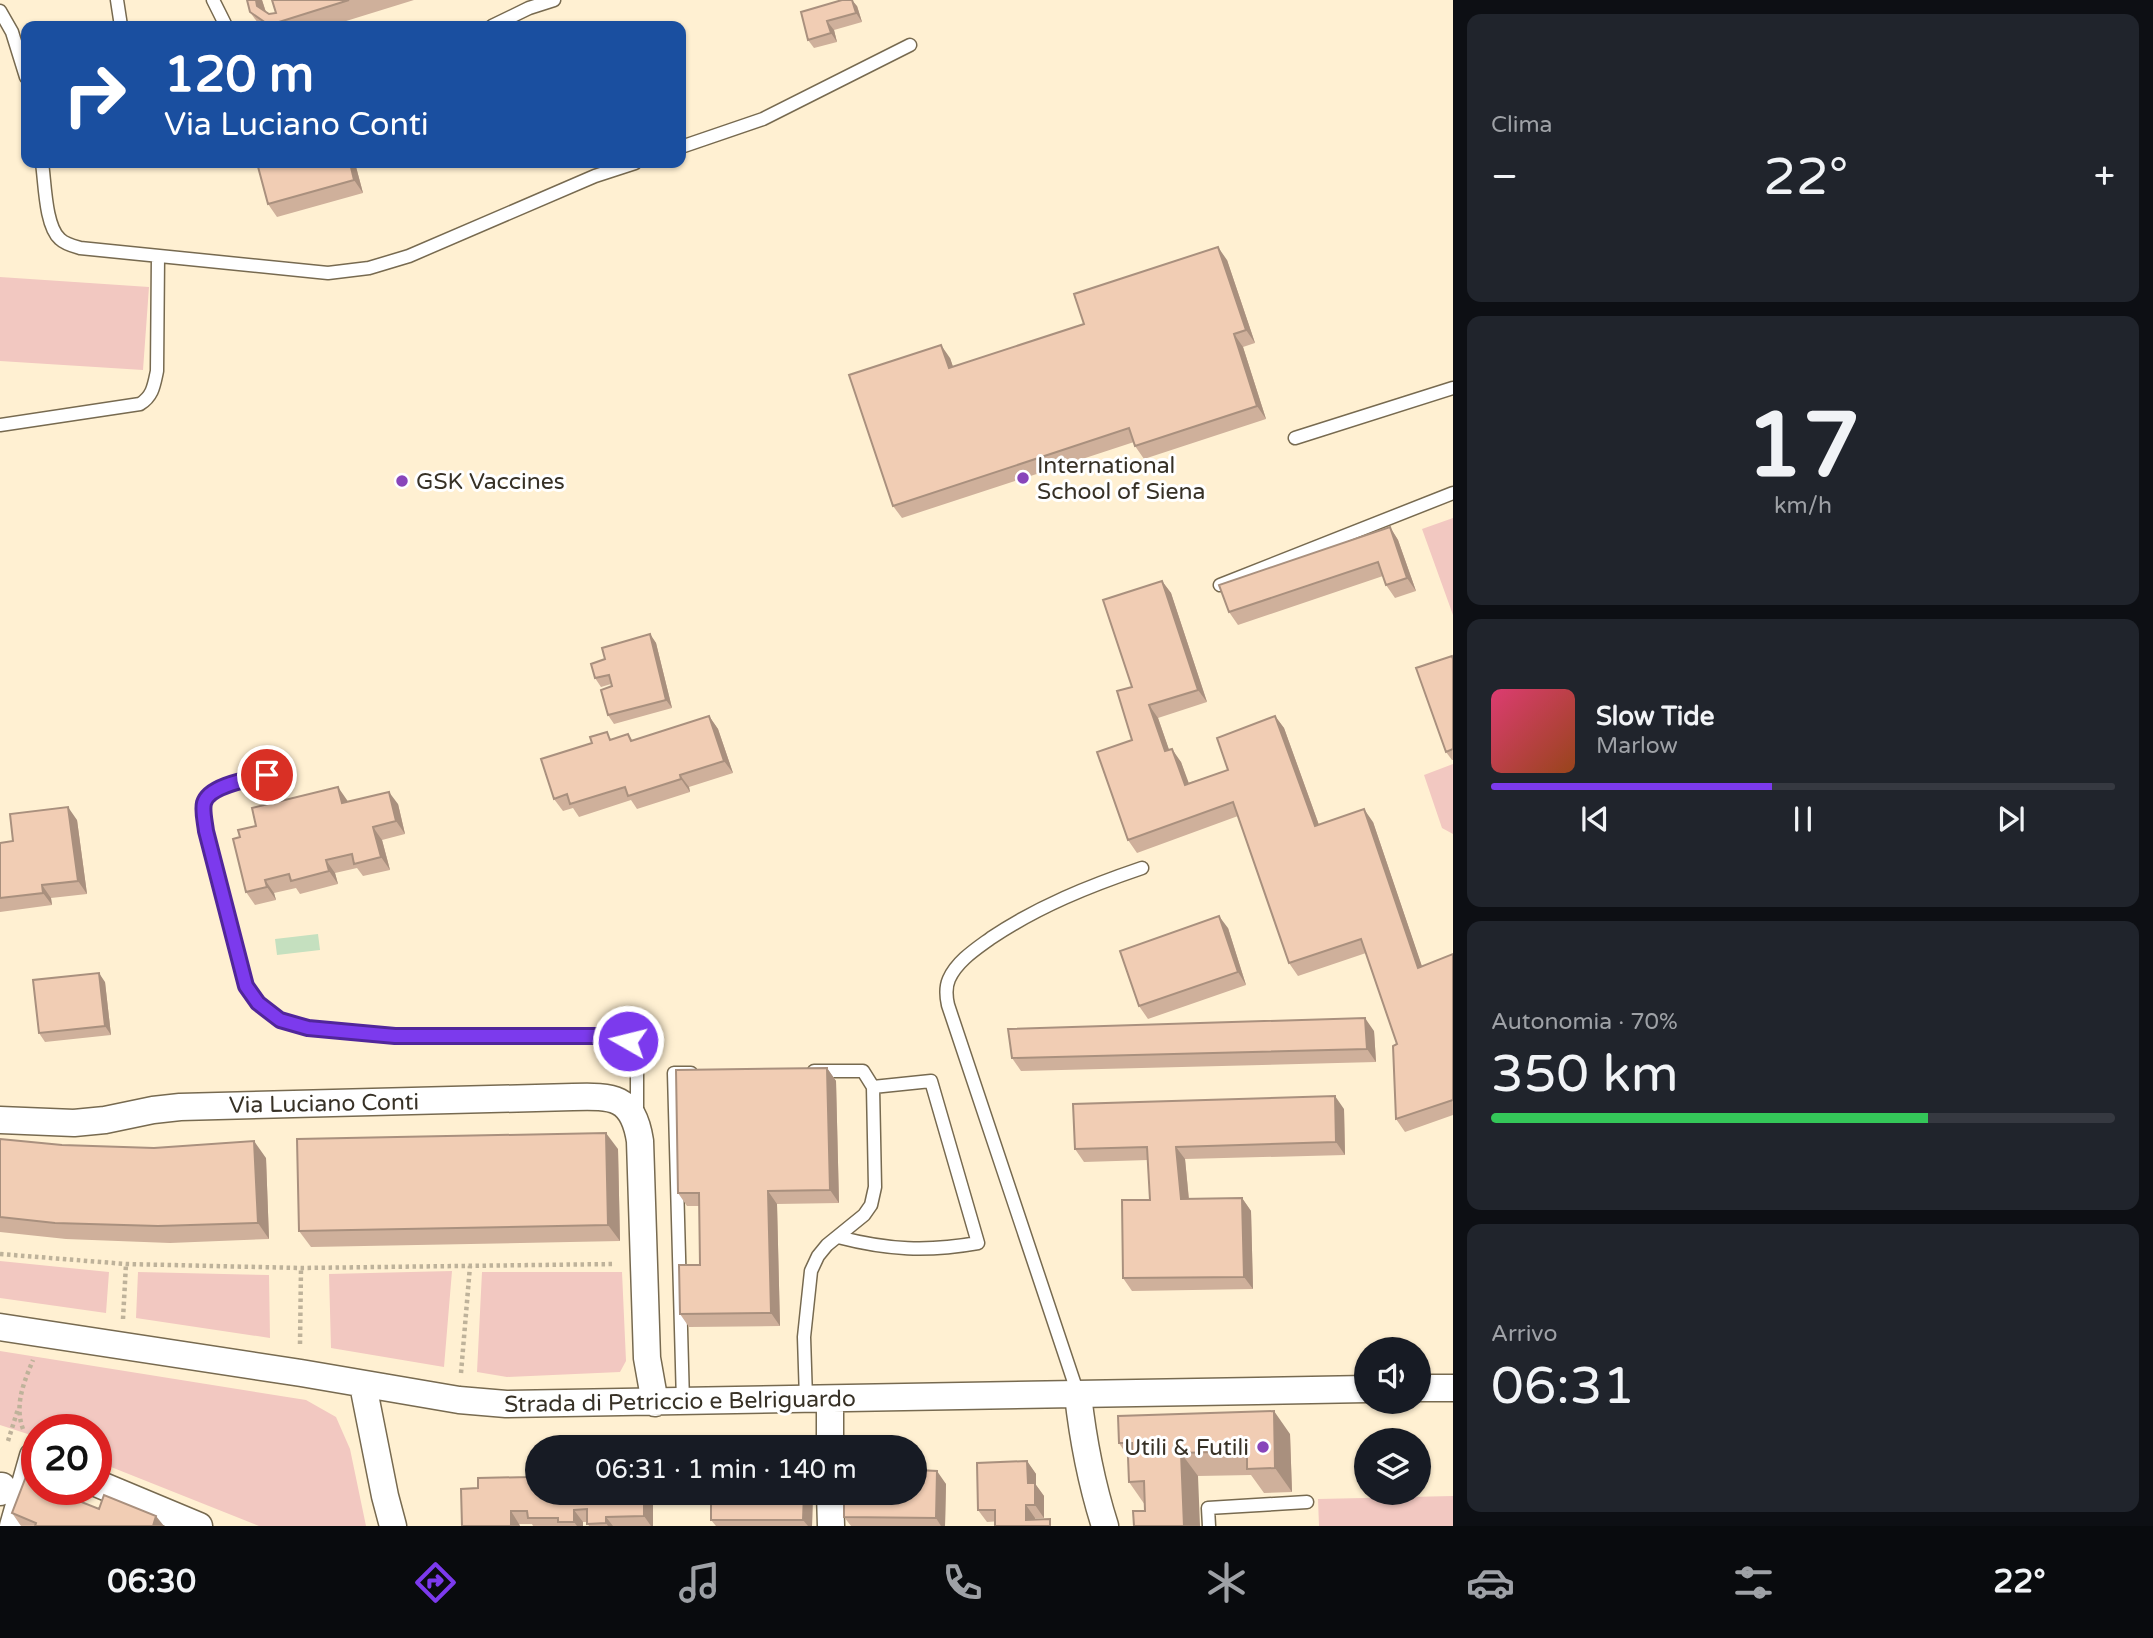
<!DOCTYPE html>
<html lang="it">
<head>
<meta charset="utf-8">
<style>
	body { margin:0; font-family:"Varela Round",sans-serif; background:#20242c; color:#f1f3f6; height:100vh; display:flex; flex-direction:column; font-size:26px; white-space:nowrap }
	* { box-sizing:border-box; margin:0 }
	p { font-size:23px; color:#9ea1a6 }
	.icon { flex:none; width:38px; height:38px; fill:none; stroke:currentColor; stroke-width:2; stroke-linecap:round; stroke-linejoin:round }
	.map { position:relative; flex:1; overflow:hidden }
	.details { display:flex; flex-direction:column; gap:14px; padding:14px; background:#0d0f14; width:700px }
	.details>* { flex:none }
	.hud { position:absolute; left:21px; top:21px; width:665px; height:147px; border-radius:14px; box-shadow:0 2px 5px #0004; background:#1a4fa0; color:#fff; overflow:hidden }
	.fabs { position:absolute; left:1354px; top:1337px; display:grid; gap:14px }
	.fabs a { display:grid; place-items:center; width:77px; height:77px; border-radius:50%; background:#171b24; box-shadow:0 2px 5px #0004; font-size:35px }
	.speed { position:absolute; left:21px; top:1414px; display:flex; gap:14px; font-size:35px; font-weight:700; text-align:center }
	.speed>* { display:grid; place-content:center; width:91px; height:91px; border-radius:50%; background:#171b24; box-shadow:0 2px 5px #0004; line-height:1 }
	.speed .limit { border:10px solid #d22; background:#fff; color:#111 }
	.pin { position:absolute; display:grid; place-items:center; width:60px; height:60px; color:#fff; margin:-30px; border:4px solid #fff; border-radius:50%; box-shadow:0 2px 7px #0007 }
	.me { position:absolute; width:77px; margin:-38px; rotate:278deg; stroke-linejoin:round; filter:drop-shadow(0 0 5px #0008) }
	.turn { display:flex; align-items:center; gap:24px; height:147px; padding:0 28px; font-size:32px }
	.turn .icon { width:91px; height:91px; stroke-width:2.5 }
	.turn b { display:block; font-size:49px; line-height:60px }
	.big { font-size:52px; font-weight:600; line-height:1.1 }
	.details .tile { flex:1; display:flex; flex-direction:column; justify-content:center; gap:10px; min-width:0; padding:0 24px; border-radius:14px; background:#20242c }
	.details .dial { align-items:center; gap:0 }
	.dial b { font-size:91px; line-height:1 }
	.song { display:flex; align-items:center; gap:21px }
	.cover { width:84px; height:84px; border-radius:10px; background:linear-gradient(135deg,hsl(340 70% 55%),hsl(20 70% 35%)) }
	.played { height:7px; border-radius:4px; background:linear-gradient(90deg,#7c3aed 45%,#363941 45%) }
	.keys { display:flex; justify-content:space-around; direction:ltr }
	.heat { display:flex; justify-content:space-between; align-items:center; font-size:38px; direction:ltr }
	.charge { height:10px; border-radius:5px; background:linear-gradient(90deg,#34c759 70%,#363941 0) }
	.trip { position:absolute; left:525px; top:1435px; width:402px; height:70px; border-radius:35px; background:#171b24; box-shadow:0 2px 5px #0004; font-weight:600; line-height:70px; text-align:center }
	.tabs { display:flex; height:112px; justify-content:space-around; align-items:center; background:#090b0e; color:#9ea1a6 }
	.tabs .icon { width:49px; height:49px }
	.tabs .current { color:#7c3aed }
	.tabs b { font-size:32px; color:#f1f3f6 }
	main { display:flex; flex:1; min-height:0 }
	.map>svg:first-child { display:block }
	.green { fill:#f2c8c1 }
	.water { fill:#c5e0bf }
	.lines { fill:none; stroke-linecap:round; stroke-linejoin:round }
	.service-casing { stroke:#776a50; stroke-width:15 }
	.minor-casing { stroke:#776a50; stroke-width:29 }
	.path { stroke:#beb29a; stroke-width:4.5; stroke-dasharray:3.5 3.5; stroke-linecap:butt }
	.service { stroke:#fff; stroke-width:12 }
	.minor { stroke:#fff; stroke-width:26 }
	.wall { fill:#cfb09b }
	.shaded-wall { fill:#a9907e }
	.building { fill:#f1cdb4; stroke:#a9907e; stroke-width:2 }
	.route-casing { stroke:#51269a; stroke-width:18 }
	.route { stroke:#7c3aed; stroke-width:12 }
	.poi-dot { fill:#8845ba; stroke:#fff; stroke-width:2.5 }
	.labels { text-anchor:middle; stroke-width:6; stroke-linejoin:round; paint-order:stroke }
	.poi-label { font-size:23px; fill:#373126; stroke:#fff; text-anchor:start }
	.street-label { font-size:23px; fill:#373126; stroke:#fff }
</style>
</head>
<body>
<main>
<div class="map">
<svg width="1453" height="1526" viewBox="0 0 1453 1526">
	<rect width="100%" height="100%" fill="#fff0d2"/>
	<!-- green -->
	<path class="green" d="M0 277 149 287 143 370 0 361Z
		M1453 518V615L1422 529Z
		M1453 764V834L1442 828 1424 775Z
		M0 1261 109 1272 106 1313 0 1298Z
		M452 1271 444 1367 331 1348 329 1274Z
		M138 1272 269 1275 270 1338 136 1318Z
		M482 1272H622L626 1361 620 1372 507 1377 477 1372Z
		M0 1351 306 1400 336 1417 350 1449 366 1526H259L96 1461V1430H37V1437L0 1425Z
		M1453 1496V1526H1319L1318 1499Z"/>
	<!-- water -->
	<path class="water" d="M318 934 320 950 277 955 275 939Z"/>
	<g class="lines">
		<defs>
			<path id="service" d="M117 0 121 26
				M213 0 226 26
				M0 11 12 32 26 77
				M492 26 529 8 554 0
				M681 147 763 119 910 45
				M42 163C45 182 45 226 60 239 65 244 73 246 80 248L328 273 369 268 409 256 595 176 635 163
				M0 425 140 404C153 396 154 385 157 371L158 256
				M1295 438 1453 388
				M1220 585 1453 493
				M267 775C250 779 209 785 204 803 202 811 205 822 206 831L246 986 258 1003 280 1020 308 1028 395 1036 620 1037 628 1041 637 1051V1116
				M814 1071H863L873 1087
				M1078 1394 948 1005C946 996 945 988 949 979 957 961 976 949 991 938 1039 906 1089 886 1142 868
				M806 1399 804 1337 811 1271 818 1256 827 1245 864 1215 871 1205 875 1187 873 1087 931 1081 978 1243C927 1252 888 1250 838 1237
				M683 1402 674 1073H691
				M1209 1526 1208 1508 1307 1502"/>
			<path id="minor" d="M0 1120 74 1123 105 1120 153 1110 180 1107 573 1097C613 1096 633 1096 640 1141L647 1358 655 1403
				M0 1327 301 1373 459 1400 506 1404 1367 1389
				M363 1385 385 1496 393 1526
				M1419 1388H1453
				M1078 1395C1083 1440 1091 1482 1105 1526
				M830 1399V1447
				M96 1483 199 1526
				M0 1492 2 1486
				M830 1493 831 1526
				M13 1526 33 1456 37 1458"/>
		</defs>
		<!-- service casing -->
		<use href="#service" class="service-casing"/>
		<!-- minor casing -->
		<use href="#minor" class="minor-casing"/>
		<!-- path -->
		<path class="path" d="M0 1254 126 1264 301 1268 615 1264
			M123 1319 126 1264
			M300 1344 301 1268
			M461 1373 470 1266
			M23 1429C14 1405 24 1382 33 1360
			M8 1441 18 1409"/>
		<!-- service -->
		<use href="#service" class="service"/>
		<!-- minor -->
		<use href="#minor" class="minor"/>
	</g>
	<!-- wall -->
	<path class="wall" d="M262 0 266 12 269 14 276 13 272 0H414L330 26H260L250 12Z
		M857 6 862 22 834 30 837 42 814 48 808 40 801 12Z
		M257 163H355L363 193 277 217 268 204Z
		M1227 260 1255 343 1243 347 1266 419 1144 459 1135 446 1134 442 902 518 893 506 950 358 953 367 1084 324Z
		M1390 527 1398 540 1416 591 1395 598 1386 585 1383 576 1238 625 1229 612Z
		M1162 581 1171 593 1207 702 1158 718 1169 750 1181 762 1188 783 1228 770 1275 716 1284 728 1319 825 1373 822 1422 967 1453 954V1115L1405 1132 1396 1119 1397 1044 1366 953 1298 976 1289 963 1238 816 1137 853 1128 840 1132 740V687Z
		M650 634 656 643 672 708 614 724 608 715 611 684 601 687 595 678 605 659Z
		M1453 657V760H1452L1446 752Z
		M709 716 718 729 733 773 689 787 690 792 637 809 631 800 579 817 573 808 563 811 554 799 612 739 628 734 633 741Z
		M347 800 348 802 398 804 405 834 382 840 390 870 363 876 357 868 335 873 338 884 300 894 296 888 274 893 276 900 255 905 246 892 240 837 256 826Z
		M77 820 87 894 51 898 52 905 0 912V843L13 841Z
		M1228 928 1246 985 1148 1019 1139 1006Z
		M105 982 111 1035 45 1042 39 1033Z
		M1374 1031 1376 1062 1021 1071 1012 1058Z
		M827 1068 836 1081 839 1203 777 1204 780 1326 689 1327 680 1314 700 1265 699 1206H687L678 1193Z
		M1344 1109 1345 1155 1185 1159 1189 1199 1242 1198 1251 1211 1253 1289 1132 1291 1123 1278 1150 1200 1148 1160 1084 1162 1075 1149Z
		M0 1139 62 1145 266 1158 269 1239 170 1243 66 1239 0 1232Z
		M618 1149 620 1241 311 1247 299 1231Z
		M1290 1434 1292 1492 1264 1493 1251 1475 1198 1476 1145 1511V1505L1129 1482 1128 1457 1119 1443Z
		M1027 1461 1036 1474V1485L1044 1496V1518L987 1522 978 1510Z
		M925 1470 946 1484 945 1526H851L844 1517Z
		M529 1477 537 1493H650L653 1497V1526H589L587 1522H583V1526H533L532 1524H519L520 1526H462L478 1488Z
		M37 1489H77L73 1499 99 1509 164 1526H21L12 1513Z
		M711 1493H813L812 1526H716L711 1520Z"/>
	<!-- shaded-wall -->
	<path class="shaded-wall" d="M256 0H262L269 22 257 6Z
		M852 0 857 6 862 22 856 13Z
		M827 21 834 30 837 42 831 33Z
		M350 163H355L363 193 354 180Z
		M1218 247 1227 260 1255 343 1246 330Z
		M1234 334 1243 347 1266 419 1257 406Z
		M941 345 950 358 958 381 949 368Z
		M1390 527 1398 540 1416 591 1407 578Z
		M1162 581 1171 593 1207 702 1198 690Z
		M650 634 656 643 672 708 666 700Z
		M1149 705 1158 718 1174 764 1165 751Z
		M709 716 718 729 733 773 724 761Z
		M1275 716 1284 728 1324 839 1315 826Z
		M1172 749 1181 762 1194 797 1185 785Z
		M680 775 689 787 690 792 681 779Z
		M338 787 347 800 351 816 342 803Z
		M389 792 398 804 405 834 396 821Z
		M68 807 77 820 87 894 78 881Z
		M1364 809 1373 822 1427 981 1418 968Z
		M373 827 382 840 390 870 381 857Z
		M326 860 335 873 338 884 329 871Z
		M265 880 274 893 276 900 267 887Z
		M42 885 51 898 52 905 43 893Z
		M1219 916 1228 928 1246 985 1238 972Z
		M99 973 105 982 111 1035 105 1026Z
		M1365 1018 1374 1031 1376 1062 1367 1049Z
		M827 1068 836 1081 839 1203 830 1190Z
		M1335 1096 1344 1109 1345 1155 1336 1142Z
		M606 1133 618 1149 620 1241 608 1225Z
		M254 1141 266 1158 269 1239 258 1223Z
		M1176 1147 1185 1159 1190 1212 1181 1199Z
		M768 1191 777 1204 780 1326 771 1313Z
		M1242 1198 1251 1211 1253 1289 1244 1277Z
		M1274 1411 1290 1434 1292 1492 1275 1468Z
		M1181 1453 1198 1476 1200 1526H1184Z
		M918 1461 927 1474 918 1470Z
		M1027 1461 1036 1474V1485L1044 1496V1518L1035 1505 1028 1483Z
		M937 1471 946 1484 945 1526H941L936 1518Z
		M63 1489H77L70 1507 61 1494Z
		M644 1493H650L653 1497V1526H651L644 1516Z
		M804 1493H813L812 1526H808L803 1520Z
		M1026 1505 1035 1518V1526L1026 1520Z
		M574 1510 583 1522V1526H577L574 1522Z
		M511 1511 519 1524 520 1526H511Z
		M156 1516 164 1526H153Z
		M606 1517 613 1526H608L606 1523Z"/>
	<!-- building -->
	<path class="building" d="M247 0H256L257 6 269 14 276 13 272 0H349L279 22 266 23 250 12Z
		M842 0H852L856 13 827 21 831 33 808 40 801 12Z
		M257 163H350L354 180 268 204Z
		M1218 247 1246 330 1234 334 1257 406 1135 446 1129 428 893 506 849 375 941 345 949 368 1084 324 1074 294Z
		M1390 527 1407 578 1386 585 1378 562 1229 612 1219 585Z
		M1162 581 1198 690 1149 705 1165 751 1172 749 1185 785 1228 770 1217 738 1275 716 1315 826 1364 809 1418 968 1453 954V1100L1396 1119 1393 1046 1397 1044 1361 939 1289 963 1233 802 1128 840 1097 752 1132 740 1117 691 1132 687 1103 600Z
		M650 634 666 700 608 715 601 690 612 686 609 675 595 678 591 664 605 659 602 648Z
		M1452 656 1453 659V749L1446 752 1416 668Z
		M709 716 724 761 680 775 681 779 628 796 625 787 570 804 567 794 554 799 541 759 592 743 590 737 607 732 610 740 628 734 631 741Z
		M338 787 342 803 389 792 396 821 373 827 381 857 354 864 352 854 326 860 329 871 291 881 289 874 265 880 267 887 246 892 233 839 240 837 238 830 256 826 252 808Z
		M68 807 78 881 42 885 43 893 0 898V843L13 841 10 814Z
		M1219 916 1238 972 1139 1006 1120 951Z
		M99 973 105 1026 39 1033 33 980Z
		M1365 1018 1367 1049 1012 1058 1008 1029Z
		M827 1068 830 1190 768 1191 771 1313 680 1314 679 1265H700L699 1193H678L676 1070Z
		M1335 1096 1336 1142 1176 1147 1181 1199 1242 1198 1244 1277 1123 1278 1122 1200H1150L1147 1147 1075 1149 1073 1104Z
		M606 1133 608 1225 299 1231 297 1139Z
		M0 1139 62 1145 154 1148 254 1141 258 1223 158 1226 55 1223 0 1217Z
		M1274 1411 1275 1468 1247 1469V1451L1181 1453 1184 1526H1134L1133 1511H1145L1144 1481 1129 1482 1128 1457 1132 1456V1443H1119L1118 1416Z
		M32 1461 37 1463V1489H63L61 1494 99 1509 104 1495 156 1516 153 1526H35L36 1523 12 1513Z
		M915 1461H918V1470L937 1471 936 1518 844 1517V1493H915Z
		M1027 1461 1028 1483H1035V1505H1026V1520L1050 1519V1526H995V1510H978L977 1463Z
		M537 1470V1493H644V1516L606 1517V1523L587 1524V1509L574 1510V1522H558V1518H528L527 1511H511V1526H462L461 1489 478 1488V1478L529 1477 528 1471Z
		M711 1493H804L803 1520H711Z"/>
	<g class="lines">
		<defs>
			<path id="route" d="M267 775C250 779 209 785 204 803 202 811 205 822 206 831L246 986 258 1003 280 1020 308 1028 395 1036H601L620 1037 628 1041"/>
		</defs>
		<!-- route casing -->
		<use href="#route" class="route-casing"/>
		<!-- route -->
		<use href="#route" class="route"/>
	</g>
	<!-- markers -->
	<g class="poi-dot">
		<circle cx="1023" cy="478" r="7"/>
		<circle cx="402" cy="481" r="7"/>
		<circle cx="1263" cy="1447" r="7"/>
	</g>
	<g class="labels">
		<!-- poi labels -->
		<g class="poi-label">
			<text x="1037" y="473">International<tspan x="1037" dy="26">School of Siena</tspan></text>
			<text x="416" y="489">GSK Vaccines</text>
			<text x="1249" y="1455" text-anchor="end">Utili &amp; Futili</text>
		</g>
		<!-- street labels -->
		<g class="street-label">
			<text transform="translate(324 1103) rotate(-1)" y="8">Via Luciano Conti</text>
			<text transform="translate(680 1401) rotate(-1)" y="8">Strada di Petriccio e Belriguardo</text>
		</g>
	</g>
</svg>
<div class="fabs">
<a><svg class="icon" aria-label="sound" viewBox="0 0 24 24"><path d="M4 9h4l5-4v14l-5-4H4zM17 9q2 3 0 6"/></svg></a>
<a><svg class="icon" aria-label="layers" viewBox="0 0 24 24"><path d="M12 4l9 5-9 5-9-5zM3 14l9 5 9-5"/></svg></a>
</div>
<div class="speed"><div class="limit">20</div></div>
<div class="pin" style="left:267px;top:775px;background:#d93025"><svg class="icon" aria-label="arrive" viewBox="0 0 24 24"><path d="M6 21V4h12l-3 4 3 4H6"/></svg></div>
<svg class="me" style="left:628px;top:1041px" viewBox="-20 -20 40 40"><circle r="17" fill="#7c3aed" stroke="#fff" stroke-width="3"/><path d="M0-11L8 9 0 5-8 9z" fill="#fff"/></svg>
<div class="trip">06:31 · 1 min · 140 m</div>
<div class="hud">
<div class="turn"><svg class="icon" aria-label="right" viewBox="0 0 24 24"><path d="M7 20v-9h11M14 6l5 5-5 5"/></svg><div><b>120 m</b>Via Luciano Conti</div></div>
</div>
</div>
<section class="details">
<div class="tile"><p>Clima</p>
<div class="heat"><a>−</a><b class="big">22°</b><a>+</a></div>
</div>
<div class="tile dial"><b>17</b><p>km/h</p></div>
<div class="tile">
<div class="song"><i class="cover"></i><div><b>Slow Tide</b><p>Marlow</p></div></div>
<div class="played"></div>
<div class="keys"><svg class="icon" aria-label="previous" viewBox="0 0 24 24"><path d="M18 5L8 12l10 7zM5 5v14"/></svg><svg class="icon" aria-label="pause" viewBox="0 0 24 24"><path d="M8 5v14M16 5v14"/></svg><svg class="icon" aria-label="next" viewBox="0 0 24 24"><path d="M6 5l10 7-10 7zM19 5v14"/></svg></div>
</div>
<div class="tile"><p>Autonomia · 70%</p><b class="big">350 km</b><div class="charge"></div></div>
<div class="tile"><p>Arrivo</p><b class="big">06:31</b></div>
</section>
</main>
<nav class="tabs">
<b>06:30</b>
<svg class="icon current" aria-label="directions" viewBox="0 0 24 24"><path d="M12 3l9 9-9 9-9-9zM9 14v-3h6M13 9l2 2-2 2"/></svg>
<svg class="icon" aria-label="music" viewBox="0 0 24 24"><path d="M9 18V5l10-2v13"/><circle cx="6" cy="18" r="3"/><circle cx="16" cy="16" r="3"/></svg>
<svg class="icon" aria-label="phone" viewBox="0 0 24 24"><path d="M5 4h4l2 5-3 2q2 4 5 5l2-3 5 2v4C11 20 4 13 5 4z"/></svg>
<svg class="icon" aria-label="climate" viewBox="0 0 24 24"><path d="M12 3v18M4 7l16 10M4 17L20 7"/></svg>
<svg class="icon" aria-label="car" viewBox="0 0 24 24"><path d="M5 17H2v-5l4-1 3-4h7l3 4 3 1v5h-3M9 17h6M6 11h13"/><circle cx="7" cy="17" r="2"/><circle cx="17" cy="17" r="2"/></svg>
<svg class="icon" aria-label="filters" viewBox="0 0 24 24"><path d="M4 7h16M4 17h16"/><circle cx="9" cy="7" r="2"/><circle cx="15" cy="17" r="2"/></svg>
<b>22°</b>
</nav>
</body>
</html>
